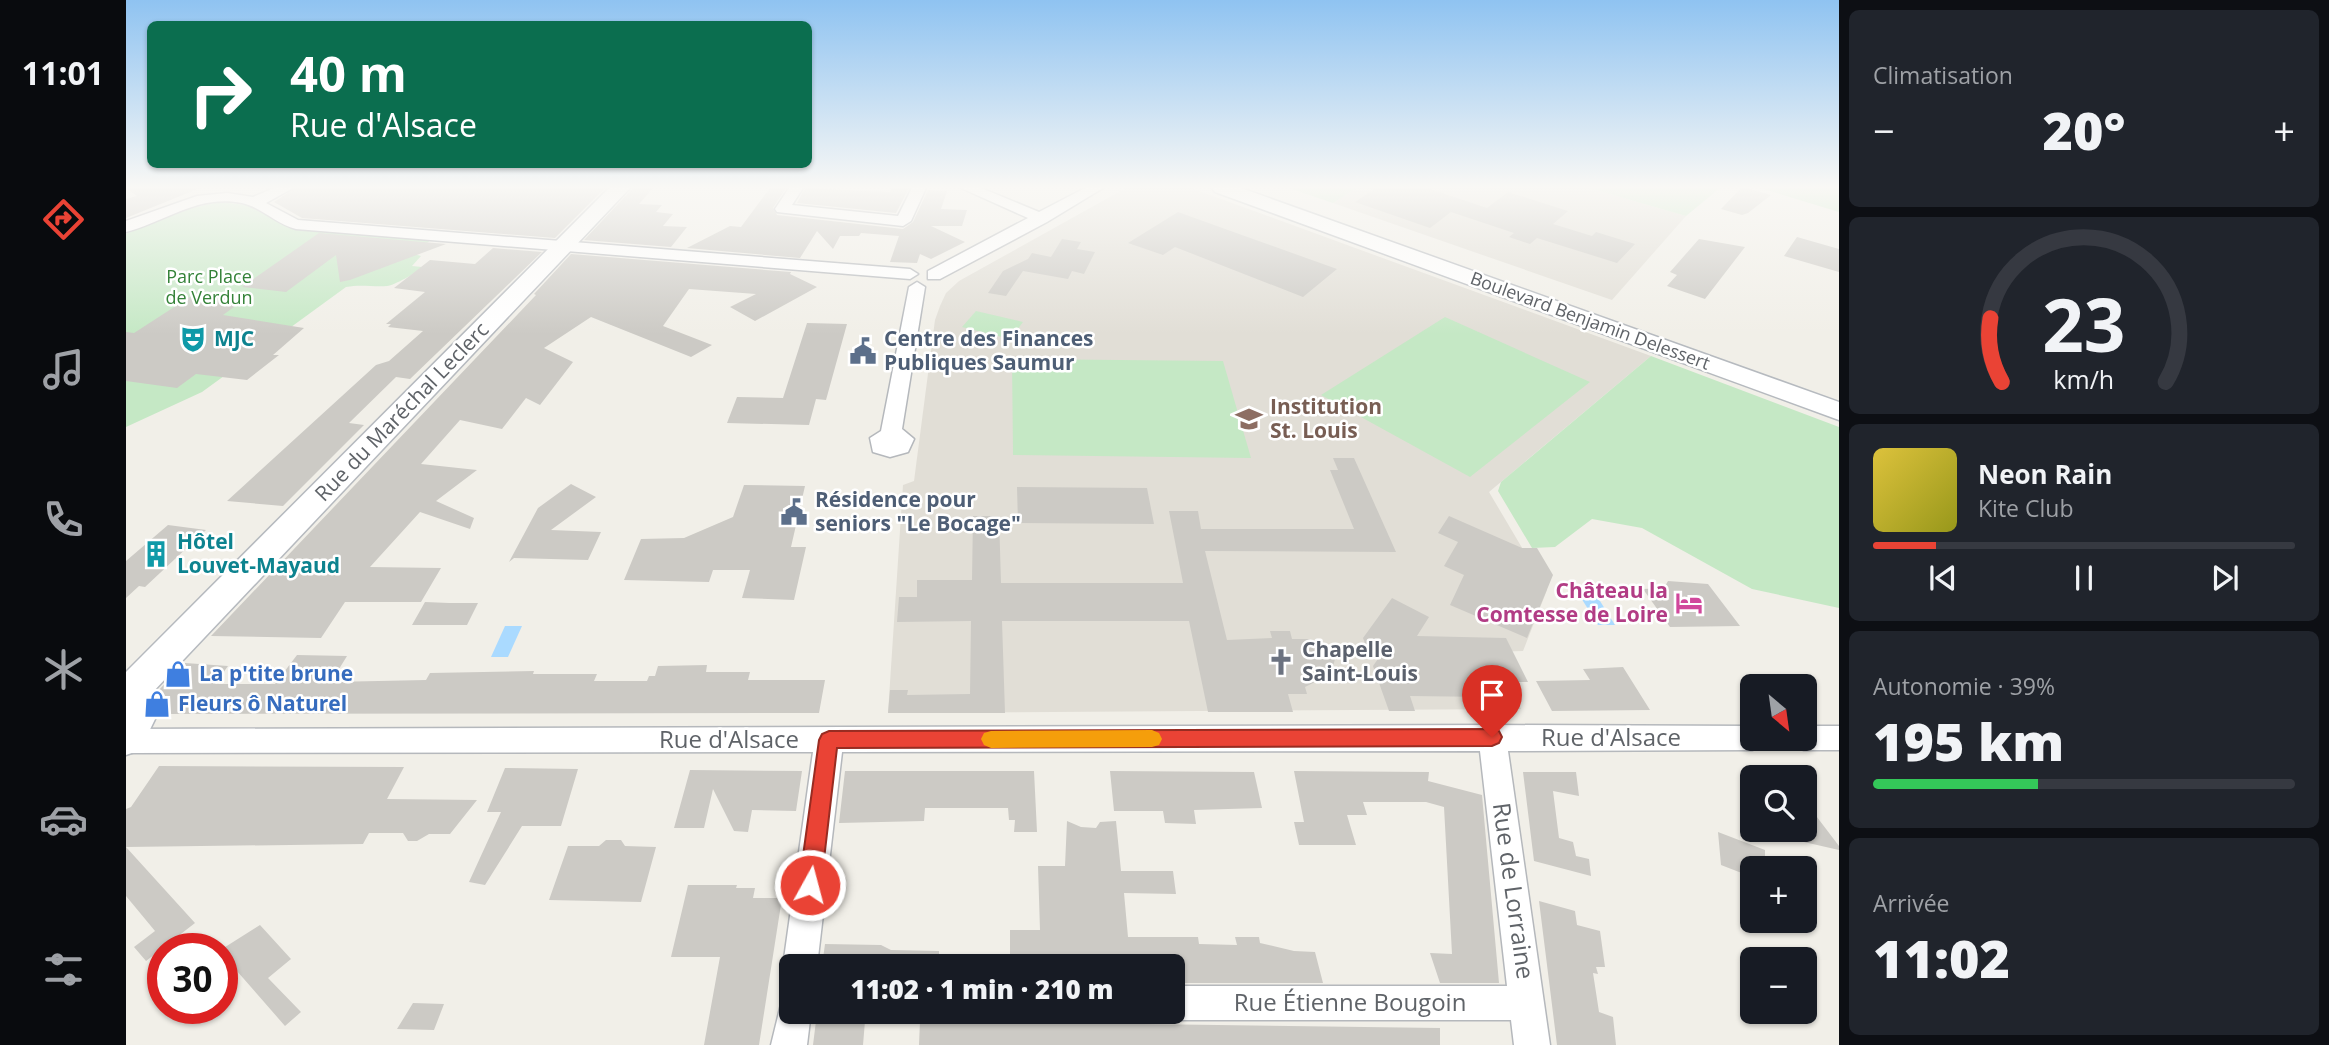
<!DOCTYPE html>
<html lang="fr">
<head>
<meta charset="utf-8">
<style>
	body { margin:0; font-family:"Open Sans",sans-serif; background:#20242c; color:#f1f3f6; height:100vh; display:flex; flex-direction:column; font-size:26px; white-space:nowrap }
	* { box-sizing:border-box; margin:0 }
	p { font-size:23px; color:#9ea1a6 }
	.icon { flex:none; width:38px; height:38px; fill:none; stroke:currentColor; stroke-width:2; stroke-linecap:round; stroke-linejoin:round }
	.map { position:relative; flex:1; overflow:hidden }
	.details { display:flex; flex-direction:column; gap:10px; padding:10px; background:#0d0f14; width:490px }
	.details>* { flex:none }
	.banner { position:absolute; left:21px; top:21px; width:665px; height:147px; border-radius:10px; box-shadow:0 2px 5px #0004; background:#0b6e4f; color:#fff; overflow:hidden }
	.needle { width:46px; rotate:151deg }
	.fabs { position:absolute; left:1614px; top:674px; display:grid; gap:14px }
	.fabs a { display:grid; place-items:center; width:77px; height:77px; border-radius:10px; background:#171b24; box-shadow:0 2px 5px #0004; font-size:35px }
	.speed { position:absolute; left:21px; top:933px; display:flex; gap:14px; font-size:35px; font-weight:700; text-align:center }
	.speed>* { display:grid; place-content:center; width:91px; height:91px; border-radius:50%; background:#171b24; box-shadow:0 2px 5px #0004; line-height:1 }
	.speed .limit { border:10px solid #d22; background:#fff; color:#111 }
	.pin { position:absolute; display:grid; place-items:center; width:60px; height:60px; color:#fff; margin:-72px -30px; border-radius:50% 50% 50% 0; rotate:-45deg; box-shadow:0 0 7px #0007 }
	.pin .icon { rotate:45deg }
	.me { position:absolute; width:77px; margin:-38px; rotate:7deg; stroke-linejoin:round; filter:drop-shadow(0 0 5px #0008) }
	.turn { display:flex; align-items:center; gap:24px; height:147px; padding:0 28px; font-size:32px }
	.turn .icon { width:91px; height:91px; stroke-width:2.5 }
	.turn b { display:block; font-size:49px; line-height:60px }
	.big { font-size:52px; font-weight:800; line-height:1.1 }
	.details .card { flex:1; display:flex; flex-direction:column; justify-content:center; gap:10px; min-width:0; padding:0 24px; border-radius:10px; background:#20242c }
	.details .dial { align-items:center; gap:0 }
	.dial svg { height:182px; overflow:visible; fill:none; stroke:#363941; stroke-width:7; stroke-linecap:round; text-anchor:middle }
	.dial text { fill:#f1f3f6; stroke:none }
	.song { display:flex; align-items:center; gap:21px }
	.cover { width:84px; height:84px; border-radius:10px; background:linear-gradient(135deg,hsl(50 70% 55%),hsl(60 70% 35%)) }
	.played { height:7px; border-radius:4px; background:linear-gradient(90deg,#ea4335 15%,#363941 15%) }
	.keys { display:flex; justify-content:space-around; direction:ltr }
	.heat { display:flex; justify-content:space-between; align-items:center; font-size:38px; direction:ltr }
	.charge { height:10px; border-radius:5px; background:linear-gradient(90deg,#34c759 39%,#363941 0) }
	.trip { position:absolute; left:653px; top:954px; width:406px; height:70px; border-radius:10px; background:#171b24; box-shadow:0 2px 5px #0004; font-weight:800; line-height:70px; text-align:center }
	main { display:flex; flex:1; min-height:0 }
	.dock { display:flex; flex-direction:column; width:126px; justify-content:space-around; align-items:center; background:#090b0e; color:#9ea1a6 }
	.dock .icon { width:49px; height:49px }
	.dock .current { color:#ea4335 }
	.dock b { font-size:32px; color:#f1f3f6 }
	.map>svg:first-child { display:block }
	.education { fill:#e1ded6 }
	.green { fill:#c5e8c5 }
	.water { fill:#aadaff }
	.building { fill:#cccac5 }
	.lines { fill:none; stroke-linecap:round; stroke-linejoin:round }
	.street-casing { stroke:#b5b8bc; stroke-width:3 }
	.secondary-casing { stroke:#b6babf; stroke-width:3 }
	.street { fill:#fff; fill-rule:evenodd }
	.secondary { fill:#fff; fill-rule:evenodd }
	.route { fill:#ea4335; stroke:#982c22; stroke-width:2 }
	.slow { fill:#f59e0b }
	.labels { text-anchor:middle; stroke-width:5; stroke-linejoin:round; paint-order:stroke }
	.far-park-label { font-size:18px; fill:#348238; stroke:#fff }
	.far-street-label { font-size:18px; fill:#5f6368; stroke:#fff }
	.culture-label { font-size:21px; font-weight:bold; fill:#0d838f; stroke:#fff; text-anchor:start }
	.service-label { font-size:21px; font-weight:bold; fill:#4e5e75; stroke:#fff; text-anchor:start }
	.education-label { font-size:21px; font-weight:bold; fill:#785e54; stroke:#fff; text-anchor:start }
	.street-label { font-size:21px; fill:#5f6368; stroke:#fff }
	.hotel-label { font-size:21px; font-weight:bold; fill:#b23c85; stroke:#fff; text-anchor:end }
	.worship-label { font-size:21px; font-weight:bold; fill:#5b616d; stroke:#fff; text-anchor:start }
	.shop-label { font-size:21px; font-weight:bold; fill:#366cbe; stroke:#fff; text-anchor:start }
	.near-street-label { font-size:24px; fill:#5f6368; stroke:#fff }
</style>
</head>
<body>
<main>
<nav class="dock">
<b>11:01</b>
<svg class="icon current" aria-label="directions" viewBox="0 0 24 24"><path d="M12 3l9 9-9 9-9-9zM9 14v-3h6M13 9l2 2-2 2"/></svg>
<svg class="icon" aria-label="music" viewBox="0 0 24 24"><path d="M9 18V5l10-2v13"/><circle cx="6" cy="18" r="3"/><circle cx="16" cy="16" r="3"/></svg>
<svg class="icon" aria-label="phone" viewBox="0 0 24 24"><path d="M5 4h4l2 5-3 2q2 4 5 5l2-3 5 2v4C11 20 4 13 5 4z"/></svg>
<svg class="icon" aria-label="climate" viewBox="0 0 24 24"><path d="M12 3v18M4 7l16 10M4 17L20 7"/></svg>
<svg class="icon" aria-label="car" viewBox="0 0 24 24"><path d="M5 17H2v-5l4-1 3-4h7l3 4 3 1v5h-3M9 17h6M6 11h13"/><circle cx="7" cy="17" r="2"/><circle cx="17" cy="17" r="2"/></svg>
<svg class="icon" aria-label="filters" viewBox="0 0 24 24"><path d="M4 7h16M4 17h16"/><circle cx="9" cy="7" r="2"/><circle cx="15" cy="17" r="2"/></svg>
</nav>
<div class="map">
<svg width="1713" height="1045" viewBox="0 0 1713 1045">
	<rect width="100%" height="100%" fill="#f1efe8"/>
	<!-- education -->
	<path class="education" d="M1000 188H1065L1525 356 1363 492 1421 590 1397 651 1365 652 1395 709 762 713 777 485 788 481 809 320 814 306 820 293 833 281Z
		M1231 188H1463L1560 216 1486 300 1207 203Z"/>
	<!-- green -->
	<path class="green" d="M1163 188H1231L1207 203Z
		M1463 188H1594L1560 216Z
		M1634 188H1713V212Z
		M93 202 121 205 155 223 307 238 288 254 295 256 286 266 296 267C290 273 269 285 261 286 246 287 235 284 220 287L76 392 0 427V234L52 211Z
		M850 311 897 322 884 339 836 327Z
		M1319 317 1464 382 1344 477 1195 395Z
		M1525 356 1713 427V608L1626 589 1516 528 1466 519 1429 547 1406 548 1372 491 1375 482Z
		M886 359 1097 361 1125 458 887 455Z"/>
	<!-- water -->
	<path class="water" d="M1452 593H1469L1489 625H1472Z
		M379 626H396L382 657H365Z"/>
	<!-- building -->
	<path class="building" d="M0 188H74L0 218V199L11 196Z
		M169 188H479L429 238 176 218 148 202Z
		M507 188H527L513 204 536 205 530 212 547 214 537 226 561 227 545 247 458 240Z
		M644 188H660L647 208 651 215 777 229 787 222 802 190 821 191 815 209 841 210 836 226H805L839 242 805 259 794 254 791 263 764 262 773 236 735 233 733 236H714L707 249 691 231 674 258 561 248 604 226 615 227Z
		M679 188 764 192 766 188H783L770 213 671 203Z
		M1250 188H1301L1361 208 1382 192 1442 211 1427 224 1466 236 1470 232 1509 244 1491 263 1411 238 1404 244 1383 237 1388 233 1325 212 1304 228 1229 202Z
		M1615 188H1621L1645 195 1622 213 1616 215 1595 209Z
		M1052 212 1113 234 1211 269 1177 297 1049 247 1037 255 1002 243Z
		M193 233 320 244 224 280 214 282 210 255 160 292 116 287Z
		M1671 237 1713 249V272L1658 256Z
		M936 239 955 242 951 249 969 252 958 274 946 271 942 279 897 271 880 296 862 293 877 271 902 259 906 253 925 257Z
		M1573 239 1619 247 1579 299 1541 286 1551 275 1544 272Z
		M367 248 416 252 284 379 270 377 223 423 238 425 157 506 101 501 250 365 263 361 297 331 262 327 265 324H260L299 292 268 288 304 260 349 264Z
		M445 254 665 272 664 274 691 287 629 321 604 307 630 294 563 289 537 326 586 345 565 357 465 317 418 348 447 362 414 405 400 398 376 429 334 420 295 464 351 470 310 501 348 518 344 529 294 512 244 567 315 568 295 602H219L195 638 85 636 410 295 408 294Z
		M73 291 123 296 97 315 178 328 147 355H153L121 380 70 374 51 388 0 381V332L8 333Z
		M681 323 721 324 700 400 690 399 683 425 601 423 611 397 657 398Z
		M1207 458H1228L1270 552 1079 551 1101 640 1146 638 1144 631H1164L1166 639H1182L1199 645 1209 659 1205 674 1179 687 1181 694H1162L1167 712H1082L1063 621H876L879 713H762L764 690H782L781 695 844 694 845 621 771 622 773 597H791V580H846L847 516H873L875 583H1057L1043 511H1072L1075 529H1228L1204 470H1212Z
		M445 484 470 497 425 530 475 532 462 560 388 558 383 562 412 508Z
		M618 485 679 486 665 547H680L668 600 616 598 624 570H587L583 582 498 580 515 539 558 538 607 517Z
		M891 487 1021 488 1028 524 892 523Z
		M1323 516 1396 548H1411L1427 575 1401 638 1324 605 1338 575 1318 566 1332 542 1312 533Z
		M42 525 80 530 19 587 13 586 0 598V561Z
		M1542 581 1582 584 1614 626 1544 627 1517 589 1538 588Z
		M1266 598 1303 617 1291 636 1380 638 1402 682H1357L1363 697 1284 696 1289 711H1263L1247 666 1263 643 1243 654 1237 638Z
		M299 602 323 603H352L341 625H286Z
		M171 655 221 656 205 682 300 680 304 673 408 671 407 674H471L468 681H521L523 676H529L532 666 581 665 580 672H624L622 680H699L693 713 35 714 29 694 59 663 102 666 89 684H149Z
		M1497 667 1524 710 1426 711 1410 681 1464 680 1457 669Z
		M33 766 278 767 261 799 351 800 324 834H303L291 841H282L277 833H243L237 844 0 847 69 923 20 961 8 947 29 931 0 896V809L5 807Z
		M379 768 452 769 435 826H396L359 885 343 882 375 812H361Z
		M564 770 676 771 670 811 626 810 622 832 608 831 587 789 578 828H548Z
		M719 771H908L911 832H888L889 820H883L882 808H799L798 821 713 823Z
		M984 771 1128 772 1136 808 1068 810 1070 824 1039 823 1037 811H988Z
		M1168 771 1303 772 1302 781 1356 795 1373 983H1314L1304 953 1326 954 1318 807 1300 802H1237L1241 815H1221L1230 845H1173L1168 822H1178Z
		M1397 772H1450L1453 796 1427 791 1433 838 1447 842 1450 856 1463 859 1465 876 1408 861Z
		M1678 800 1713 846V850L1678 842Z
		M941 821 955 827 970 828 974 822 990 821 995 871H1047L1050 894 998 893 1002 937H1072L1073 944 1111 945 1109 937H1133L1134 943 1168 951 1189 952 1197 983H1046V966H884V930H914L912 866H939Z
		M1592 832 1639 850V868H1626V877L1595 865Z
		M480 840H495L499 846 530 847 515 902 423 900 442 846H473Z
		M562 885H611L610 888H629L627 898H656L633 1045H578L594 957H545Z
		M1413 901 1449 911 1451 925 1474 931 1479 967H1470L1472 974 1467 973 1473 1012 1487 1017 1490 1045H1431Z
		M134 925 165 959 142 978 175 1012 159 1026 96 954V949Z
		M699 944 755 945 765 950 813 951V966H696Z
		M287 1003 318 1004 308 1030 271 1029Z
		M690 1021H739L737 1045H687Z
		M794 1021 1314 1028V1045H793Z"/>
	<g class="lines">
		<defs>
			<path id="street" d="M148 188H167L140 203 172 220 784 269 792 274 784 279 170 229C150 224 135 207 116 203 72 194 39 222 0 232V221L71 196 101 193 127 197Z
				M663 188H677L666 205 772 216 786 188H800L785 221 777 226 651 212 649 209Z
				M835 188H855L913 212 959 188H977L921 222 814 279H802V271L902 218Z
				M791 282 799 287 776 429 788 439 782 452 764 457 747 452 744 438 755 431 783 287Z
				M1366 725 1626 726V738H1640L1636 747 1626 750 1382 751 1424 1045H1388L1385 1020H1046L1032 1012H1046V986H1381L1354 751 716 752 691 966H665V979L657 966 687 752 0 753V729Z
				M1678 726H1713V750H1678L1668 747 1664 738H1678Z
				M665 996V1012H685L681 1045H645L656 1000Z"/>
			<path id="secondary" d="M483 188H504L25 694 32 713 14 750 0 755V672Z
				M1086 188H1115L1713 402V420L1089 192Z"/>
		</defs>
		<!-- street casing -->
		<use href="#street" class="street-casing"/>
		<!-- secondary casing -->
		<use href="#secondary" class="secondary-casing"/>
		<!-- street -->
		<use href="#street" class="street"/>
		<!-- secondary -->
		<use href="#secondary" class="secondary"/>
	</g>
	<!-- sky -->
	<linearGradient id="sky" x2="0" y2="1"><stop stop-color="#8fc3f1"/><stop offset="0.56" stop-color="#f9f8f5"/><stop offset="1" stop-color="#f9f8f5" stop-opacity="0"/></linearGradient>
	<rect width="1713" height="334" fill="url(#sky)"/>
	<!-- route -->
	<path class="route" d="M1366 729 1373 731 1376 737 1373 743 1366 746 711 748 695 885 692 893 684 896 676 893 673 885 693 740 696 734 703 731Z"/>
	<!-- slow -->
	<path class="slow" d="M1026 730 1033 733 1036 739 1033 745 1026 747 865 748 858 745 855 739 858 733 865 731Z"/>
	<!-- icons -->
	<defs>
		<symbol id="theatre-bare" viewBox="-9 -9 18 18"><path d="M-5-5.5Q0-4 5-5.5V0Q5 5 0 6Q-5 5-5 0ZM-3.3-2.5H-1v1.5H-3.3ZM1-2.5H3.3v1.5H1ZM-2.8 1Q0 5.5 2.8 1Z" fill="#0f9aa8" stroke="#fff" stroke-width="2.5" paint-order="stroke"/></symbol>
		<symbol id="civic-bare" viewBox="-9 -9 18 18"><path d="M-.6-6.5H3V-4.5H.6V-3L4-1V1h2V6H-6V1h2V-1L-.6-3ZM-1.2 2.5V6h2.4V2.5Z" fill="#5c6f8a" stroke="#fff" stroke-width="2.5" paint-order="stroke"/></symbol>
		<symbol id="school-bare" viewBox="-9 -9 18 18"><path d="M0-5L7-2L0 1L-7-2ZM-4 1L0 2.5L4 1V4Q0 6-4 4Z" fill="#8d6e63" stroke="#fff" stroke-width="2.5" paint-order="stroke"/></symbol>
		<symbol id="building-bare" viewBox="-9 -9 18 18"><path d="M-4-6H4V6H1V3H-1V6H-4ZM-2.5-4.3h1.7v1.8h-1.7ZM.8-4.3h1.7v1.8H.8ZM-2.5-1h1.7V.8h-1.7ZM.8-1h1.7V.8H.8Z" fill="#0f9aa8" stroke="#fff" stroke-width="2.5" paint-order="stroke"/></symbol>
		<symbol id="hotel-bare" viewBox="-9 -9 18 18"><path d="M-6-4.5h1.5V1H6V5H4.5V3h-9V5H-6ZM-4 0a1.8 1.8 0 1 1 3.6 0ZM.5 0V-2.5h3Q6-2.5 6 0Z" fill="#d1479c" stroke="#fff" stroke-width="2.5" paint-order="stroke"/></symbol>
		<symbol id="church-bare" viewBox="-9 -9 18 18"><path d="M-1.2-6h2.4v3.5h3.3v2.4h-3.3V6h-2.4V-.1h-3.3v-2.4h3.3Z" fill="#6b7280" stroke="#fff" stroke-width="2.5" paint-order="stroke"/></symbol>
		<symbol id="shop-bare" viewBox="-9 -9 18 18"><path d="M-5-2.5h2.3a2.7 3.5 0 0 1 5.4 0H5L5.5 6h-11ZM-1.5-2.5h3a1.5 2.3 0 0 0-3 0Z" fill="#3f7fe0" stroke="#fff" stroke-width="2.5" paint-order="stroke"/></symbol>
	</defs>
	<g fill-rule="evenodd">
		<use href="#theatre-bare" x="48" y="320" width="38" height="38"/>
		<use href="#civic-bare" x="718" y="332" width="38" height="38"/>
		<use href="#school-bare" x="1104" y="400" width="38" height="38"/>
		<use href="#civic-bare" x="649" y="493" width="38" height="38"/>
		<use href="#building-bare" x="11" y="535" width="38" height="38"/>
		<use href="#hotel-bare" x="1544" y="584" width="38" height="38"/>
		<use href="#church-bare" x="1136" y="643" width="38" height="38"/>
		<use href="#shop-bare" x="33" y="655" width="38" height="38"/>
		<use href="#shop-bare" x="12" y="685" width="38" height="38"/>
	</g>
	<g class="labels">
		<!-- far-park labels -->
		<g class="far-park-label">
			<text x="83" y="283">Parc Place<tspan x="83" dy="21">de Verdun</tspan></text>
		</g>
		<!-- far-street labels -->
		<g class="far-street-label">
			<text transform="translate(1464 321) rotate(20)" y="6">Boulevard Benjamin Delessert</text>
		</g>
		<!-- culture labels -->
		<g class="culture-label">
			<text x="88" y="346">MJC</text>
			<text x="51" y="549">Hôtel<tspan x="51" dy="24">Louvet-Mayaud</tspan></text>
		</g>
		<!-- service labels -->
		<g class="service-label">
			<text x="758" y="346">Centre des Finances<tspan x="758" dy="24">Publiques Saumur</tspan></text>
			<text x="689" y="507">Résidence pour<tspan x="689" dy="24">seniors "Le Bocage"</tspan></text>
		</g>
		<!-- education labels -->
		<g class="education-label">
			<text x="1144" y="414">Institution<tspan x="1144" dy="24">St. Louis</tspan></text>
		</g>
		<!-- street labels -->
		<g class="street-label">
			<text transform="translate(276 412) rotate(-46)" y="7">Rue du Maréchal Leclerc</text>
		</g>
		<!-- hotel labels -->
		<g class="hotel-label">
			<text x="1542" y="598">Château la<tspan x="1542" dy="24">Comtesse de Loire</tspan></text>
		</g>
		<!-- worship labels -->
		<g class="worship-label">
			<text x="1176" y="657">Chapelle<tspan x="1176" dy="24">Saint-Louis</tspan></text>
		</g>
		<!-- shop labels -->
		<g class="shop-label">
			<text x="73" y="681">La p'tite brune</text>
			<text x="52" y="711">Fleurs ô Naturel</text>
		</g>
		<!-- near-street labels -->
		<g class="near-street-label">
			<text x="1485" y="746">Rue d'Alsace</text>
			<text x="603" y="748">Rue d'Alsace</text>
			<text transform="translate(1387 891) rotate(82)" y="8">Rue de Lorraine</text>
			<text x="1224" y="1011">Rue Étienne Bougoin</text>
		</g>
	</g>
</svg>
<div class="fabs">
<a><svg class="needle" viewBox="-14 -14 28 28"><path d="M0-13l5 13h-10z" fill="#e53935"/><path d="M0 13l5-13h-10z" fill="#9ea1a6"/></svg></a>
<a><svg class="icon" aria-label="search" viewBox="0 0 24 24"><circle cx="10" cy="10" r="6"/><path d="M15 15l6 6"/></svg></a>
<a>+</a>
<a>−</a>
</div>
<div class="speed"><div class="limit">30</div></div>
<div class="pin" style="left:1366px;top:737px;background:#d93025"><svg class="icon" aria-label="arrive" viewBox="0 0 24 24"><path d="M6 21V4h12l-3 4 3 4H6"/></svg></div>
<svg class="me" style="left:684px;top:885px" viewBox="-20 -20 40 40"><circle r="17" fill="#ea4335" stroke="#fff" stroke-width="3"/><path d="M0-11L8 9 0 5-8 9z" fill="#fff"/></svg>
<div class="trip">11:02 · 1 min · 210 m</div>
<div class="banner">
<div class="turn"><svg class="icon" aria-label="right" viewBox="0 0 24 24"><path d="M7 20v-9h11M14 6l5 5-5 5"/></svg><div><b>40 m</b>Rue d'Alsace</div></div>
</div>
</div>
<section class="details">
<div class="card"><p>Climatisation</p>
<div class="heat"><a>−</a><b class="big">20°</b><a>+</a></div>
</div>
<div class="card dial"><svg viewBox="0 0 100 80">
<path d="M14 69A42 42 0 1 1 86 69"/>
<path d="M14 69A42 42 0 0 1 9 41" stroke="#ea4335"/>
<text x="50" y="56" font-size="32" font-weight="700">23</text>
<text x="50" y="72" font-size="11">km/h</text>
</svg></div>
<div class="card">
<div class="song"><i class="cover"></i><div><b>Neon Rain</b><p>Kite Club</p></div></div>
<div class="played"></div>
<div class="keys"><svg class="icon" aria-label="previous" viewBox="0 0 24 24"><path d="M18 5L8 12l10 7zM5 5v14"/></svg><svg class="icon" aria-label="pause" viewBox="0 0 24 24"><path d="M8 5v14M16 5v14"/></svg><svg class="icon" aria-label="next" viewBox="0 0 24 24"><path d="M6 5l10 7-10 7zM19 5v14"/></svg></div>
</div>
<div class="card"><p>Autonomie · 39%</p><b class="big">195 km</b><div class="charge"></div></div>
<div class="card"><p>Arrivée</p><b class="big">11:02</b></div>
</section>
</main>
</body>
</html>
